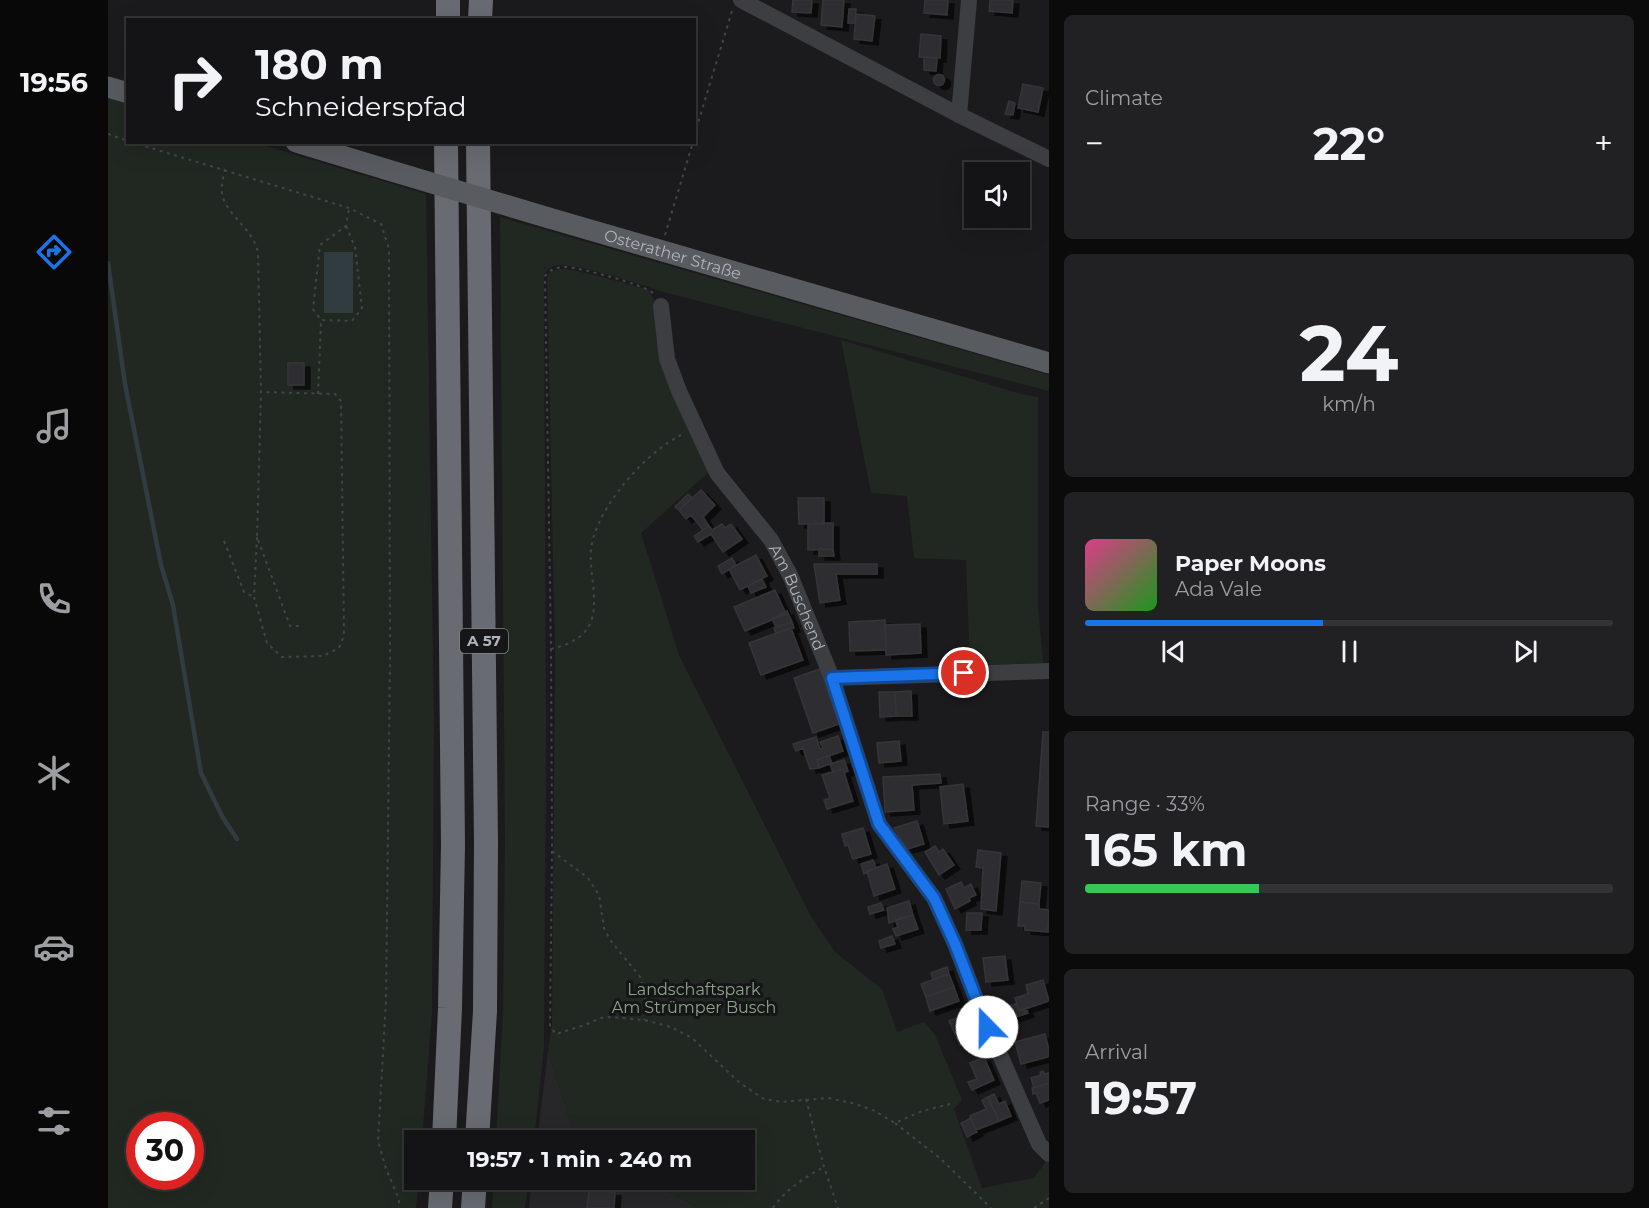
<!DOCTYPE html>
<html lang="en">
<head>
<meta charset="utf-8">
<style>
	body { margin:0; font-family:Montserrat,sans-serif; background:#212123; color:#f1f3f6; height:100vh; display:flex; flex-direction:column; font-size:22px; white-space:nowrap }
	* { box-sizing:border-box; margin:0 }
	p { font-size:20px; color:#9d9ea1 }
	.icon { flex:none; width:33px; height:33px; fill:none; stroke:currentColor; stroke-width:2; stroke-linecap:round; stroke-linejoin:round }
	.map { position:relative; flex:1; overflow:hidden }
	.panel { display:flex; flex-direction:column; gap:15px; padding:15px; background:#0b0b0c; width:600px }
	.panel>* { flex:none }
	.top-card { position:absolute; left:18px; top:18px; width:570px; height:126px; border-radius:0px; box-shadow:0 6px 24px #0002,0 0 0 2px #333335; background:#141416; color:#f1f3f6; overflow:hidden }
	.fabs { position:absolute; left:856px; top:162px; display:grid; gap:12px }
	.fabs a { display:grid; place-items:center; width:66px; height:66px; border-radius:0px; background:#141416; box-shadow:0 6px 24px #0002,0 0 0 2px #333335; font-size:30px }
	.speed { position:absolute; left:18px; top:1112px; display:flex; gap:12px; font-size:30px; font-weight:700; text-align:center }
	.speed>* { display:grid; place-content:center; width:78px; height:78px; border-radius:50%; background:#141416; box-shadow:0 6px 24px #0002,0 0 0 2px #333335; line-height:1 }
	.speed .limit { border:9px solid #d22; background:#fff; color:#111 }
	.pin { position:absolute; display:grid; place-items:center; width:51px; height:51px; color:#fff; margin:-26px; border:3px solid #fff; border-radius:50%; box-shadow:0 2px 6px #0007 }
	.me { position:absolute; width:66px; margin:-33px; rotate:338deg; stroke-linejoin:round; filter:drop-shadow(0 0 4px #0008) }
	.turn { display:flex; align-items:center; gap:21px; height:126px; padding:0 30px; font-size:27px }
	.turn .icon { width:78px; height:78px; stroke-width:2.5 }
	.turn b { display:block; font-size:42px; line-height:51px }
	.big { font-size:45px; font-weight:700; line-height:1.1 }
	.panel .tile { flex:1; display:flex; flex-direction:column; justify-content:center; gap:9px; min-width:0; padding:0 21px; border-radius:9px; background:#212123 }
	.panel .dial { align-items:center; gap:0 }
	.dial b { font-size:78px; line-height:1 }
	.song { display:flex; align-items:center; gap:18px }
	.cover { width:72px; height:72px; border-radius:9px; background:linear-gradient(135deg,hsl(330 70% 55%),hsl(120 70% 35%)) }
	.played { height:6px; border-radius:3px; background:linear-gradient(90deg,#1a73e8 45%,#333335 45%) }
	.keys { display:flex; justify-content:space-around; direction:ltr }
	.heat { display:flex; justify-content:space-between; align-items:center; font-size:33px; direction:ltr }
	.charge { height:9px; border-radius:4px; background:linear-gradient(90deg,#34c759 33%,#333335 0) }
	.trip { position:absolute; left:296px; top:1130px; width:351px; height:60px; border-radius:0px; background:#141416; box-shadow:0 6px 24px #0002,0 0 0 2px #333335; font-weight:700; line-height:60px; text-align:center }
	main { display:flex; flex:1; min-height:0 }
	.dock { display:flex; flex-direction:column; width:108px; justify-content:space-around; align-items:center; background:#080809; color:#9d9ea1 }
	.dock .icon { width:42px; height:42px }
	.dock .current { color:#1a73e8 }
	.dock b { font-size:27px; color:#f1f3f6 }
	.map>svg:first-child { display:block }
	.built { fill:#27272a }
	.green { fill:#212821; fill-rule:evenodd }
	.water { fill:#313c40 }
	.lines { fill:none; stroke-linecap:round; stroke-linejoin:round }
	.stream { stroke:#313c40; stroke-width:4.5 }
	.building { fill:#2e2e31; stroke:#353539; stroke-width:1.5; filter:url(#shadow) }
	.path { stroke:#424548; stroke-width:2; stroke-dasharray:3 4.5; stroke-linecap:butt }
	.minor { stroke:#3c3e42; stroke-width:16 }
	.major { stroke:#585b60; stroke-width:21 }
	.highway { stroke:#686c72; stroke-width:24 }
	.major-bridge { stroke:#585b60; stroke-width:21 }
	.route-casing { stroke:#114b97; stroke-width:15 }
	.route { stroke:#1a73e8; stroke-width:10 }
	.labels { text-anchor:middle; stroke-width:6; stroke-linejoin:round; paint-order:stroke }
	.shield { fill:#161618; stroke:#80858a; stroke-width:1.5 }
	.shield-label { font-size:15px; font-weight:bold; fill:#aeb4bb }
	.street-label { font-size:16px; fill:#aeb4bb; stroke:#161618 }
	.park-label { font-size:16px; fill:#8aa587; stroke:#161618 }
</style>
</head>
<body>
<main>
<nav class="dock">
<b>19:56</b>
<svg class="icon current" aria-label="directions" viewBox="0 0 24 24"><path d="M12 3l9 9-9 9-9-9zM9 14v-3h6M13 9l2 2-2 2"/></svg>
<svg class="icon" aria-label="music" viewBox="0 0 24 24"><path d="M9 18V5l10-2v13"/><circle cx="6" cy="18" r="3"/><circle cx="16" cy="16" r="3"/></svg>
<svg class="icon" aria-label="phone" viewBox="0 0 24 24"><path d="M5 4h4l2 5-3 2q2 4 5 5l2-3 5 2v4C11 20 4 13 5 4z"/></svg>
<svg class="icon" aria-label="climate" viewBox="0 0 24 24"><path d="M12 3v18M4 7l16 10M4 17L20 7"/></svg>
<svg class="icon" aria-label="car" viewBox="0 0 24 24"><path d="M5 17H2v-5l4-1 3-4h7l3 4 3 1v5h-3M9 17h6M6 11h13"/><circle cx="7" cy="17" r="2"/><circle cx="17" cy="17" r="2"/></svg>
<svg class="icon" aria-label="filters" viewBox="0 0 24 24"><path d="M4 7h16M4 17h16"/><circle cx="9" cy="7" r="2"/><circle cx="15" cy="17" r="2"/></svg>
</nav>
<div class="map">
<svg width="941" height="1208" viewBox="0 0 941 1208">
	<defs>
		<filter id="shadow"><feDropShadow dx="6" dy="4" stdDeviation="0" flood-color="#0009"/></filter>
	</defs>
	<rect width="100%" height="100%" fill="#1b1b1d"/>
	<!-- built -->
	<path class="built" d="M440 1051 468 1140H429Z
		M424 1179H538L591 1208H421Z"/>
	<!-- green -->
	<path class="green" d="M0 98 19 104 20 142 148 143 318 194 326 722 324 1012 314 1140H306V1179H311L308 1208H0ZM32 1125H82V1176H32Z
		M392 217 941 375V391L555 292C533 285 466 261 446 266 441 268 438 271 436 275L438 743 436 1048 426 1140H388L395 1012 397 839Z
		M459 269 491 276 540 290 547 301 602 471 533 533 571 655 702 915 727 952 774 989 789 1032 816 1022 827 1035 854 1100 846 1109 874 1188 926 1178 939 1160 941 1161V1208H591L538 1179H636V1140H468L440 1051 444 1024 447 653 439 276C443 269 451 269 459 269Z
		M733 340 913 394 930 397V607L935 663 862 665 858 560 806 558 799 496 763 493Z
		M386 1179H421L417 1208H384Z"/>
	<!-- water -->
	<path class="water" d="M216 252H245V313H216Z"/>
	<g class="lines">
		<!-- stream -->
		<path class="stream" d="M0 263 17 384 53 565 65 605 93 773 115 818 129 839"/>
	</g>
	<!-- building -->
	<path class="building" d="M685 0H704L703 13 684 12Z
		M715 0H736L734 27 713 25Z
		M817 0H840L839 15 816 13Z
		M882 0H905L904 13 881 11Z
		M741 9H748L747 23H740Z
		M748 14 767 16 764 41 746 39Z
		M813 34 833 36 832 58 811 57Z
		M816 57 829 58 828 71 816 70Z
		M825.5 80a5.5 5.5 0 1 1 11 0a5.5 5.5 0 1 1-11 0Z
		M915 84 935 88 930 112 910 108Z
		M901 101 907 103 905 115 897 114Z
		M180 363H196V385H180Z
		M593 490 607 505 595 517 601 526 595 530 583 515 578 519 571 510Z
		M580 494 584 498 571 510 567 507Z
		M690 498H716V524H691Z
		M725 523V549L700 550V524Z
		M614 524 617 528 623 524 634 539 615 552 603 534 590 542 586 536 601 526 604 530Z
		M711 549H725L726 556H711Z
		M648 555 659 576 632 590 621 569Z
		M624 558 628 565 614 574 610 566Z
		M706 564H769V574H728L732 600 712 603Z
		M654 579 658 587 643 593 640 586Z
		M667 590 678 614 637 631 626 607Z
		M679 611 684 622 668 627 664 619Z
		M777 620 778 650 742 651 741 622Z
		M684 622 686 628 668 633 666 628Z
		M812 624 813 653 778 655 777 625Z
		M683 628 695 660 653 675 641 643Z
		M712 669 731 724 705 733 686 678Z
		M803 691 804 716H788L787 692Z
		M771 692H787L788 716 772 717Z
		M935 732H941V827L928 826Z
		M730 736 735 751 709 760 711 768 702 769 695 748 688 751 685 744 708 737 712 749 715 748 712 742Z
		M791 741 793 761 771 763 769 743Z
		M721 756 724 763 711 768 709 760Z
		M736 760 740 771 736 773 735 769 725 772 722 764Z
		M735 769 745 801 719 809 716 800 722 798 714 775Z
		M832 774 833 783 804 785 806 810 777 812 775 777Z
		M855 784 860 821 836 824 832 787Z
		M809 821 816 844 799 849 786 828Z
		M755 828 763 854 745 859 740 845 737 846 734 834Z
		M827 846 831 852 835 849 846 865 831 875 817 852Z
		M870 850 893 853 888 911 873 909 875 868 868 867Z
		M765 860 768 868 756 874 753 864Z
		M779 864 787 889 766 896 759 871Z
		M914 881 933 883 931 904 912 902Z
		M853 882 856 888 863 884 868 895 861 898 862 901 847 909 838 889Z
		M801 901 805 915 781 923 779 908Z
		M912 902 931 904V909L941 910 940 932 917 930V926H910Z
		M773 903 776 910 762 914 760 907Z
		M859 913H874L873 930H858Z
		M805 915 810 929 788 936 785 929 790 927 787 920Z
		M784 936 787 944 773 948 771 941Z
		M897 956 900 980 878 982 875 958Z
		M839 967 841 974 825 980 823 973Z
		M841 974 846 987 818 997 813 984Z
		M935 980 941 1001 911 1011 907 998 920 994 918 985Z
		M846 987 851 1001 822 1011 818 997Z
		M908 1004 911 1011 918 1008 920 1013 905 1018 901 1006Z
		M858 1014 868 1039 852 1045 841 1021Z
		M937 1034 941 1050 940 1057 913 1064 907 1042Z
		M876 1057 886 1080 864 1090 860 1082 869 1079 862 1063Z
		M935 1071 936 1074 941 1073V1083L926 1088 923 1078 933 1075 932 1072Z
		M941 1083V1100L932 1103 928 1093 925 1094 924 1088Z
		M886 1094 891 1104 897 1101 903 1116 891 1121 880 1097Z
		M880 1097 891 1121 868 1130 862 1116 878 1109 874 1100Z
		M863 1118 869 1132 859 1137 853 1123Z
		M481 1190 507 1192 506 1208H479Z"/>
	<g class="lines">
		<!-- path -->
		<path class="path" d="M0 134 20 141
			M586 136 624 11
			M23 142 241 208 273 224 281 249 282 658 278 1001 270 1141 278 1169 291 1199V1208
			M117 169C115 179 112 189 115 198 123 219 147 231 150 254L153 392 149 537 182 626H191
			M238 226 247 247 254 308 244 321 213 320 205 309 212 245 238 226 241 208
			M557 235 585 142
			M545 293C534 284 473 268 458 267 449 267 442 269 437 276L443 649 444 851 442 1027 448 1034 477 1025 492 1018 503 1017 536 1020 563 1027 584 1038 632 1083 656 1099 674 1102 720 1098 744 1103 765 1110 787 1123 814 1111 842 1104
			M210 394 213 321
			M149 537 146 597 159 643 174 657 215 656 231 648 236 635 233 401 227 394 153 392
			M116 541 136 592 146 597
			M443 649C450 647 459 645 465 641 504 620 475 572 485 539 496 500 538 453 573 435
			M444 851 480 878 491 895 496 928 502 940 533 978 537 998 536 1020
			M698 1099 716 1167 730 1208
			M787 1123 833 1159 883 1208
			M665 1208C678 1189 696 1178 716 1167
			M926 1208 941 1198"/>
		<!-- minor -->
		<g class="minor">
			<path d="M633 0 851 115 941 159"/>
			<path d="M851 115 861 0"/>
			<path id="s1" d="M553 306 559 359 571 391 609 473 663 540 682 575 724 678 771 824 826 898 847 944 872 1009 931 1144 941 1154"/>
			<path d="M724 678 941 671"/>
		</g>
		<!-- major -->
		<g class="major">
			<path d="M0 87 20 93"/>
			<path d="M188 142 277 169"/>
			<path id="s2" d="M441 218 941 363"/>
		</g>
		<!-- highway -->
		<path class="highway" d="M340 20V0
			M372 20 373 0
			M336 1140 342 1008 345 845 338 142
			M369 1140 377 1011 378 842 370 142
			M332 1208 334 1179
			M365 1208 367 1179"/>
		<!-- major-bridge -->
		<path class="major-bridge" d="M277 169 441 218"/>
	</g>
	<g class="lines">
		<defs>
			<path id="route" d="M856 673 724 678 771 824 826 898 847 944 879 1027"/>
		</defs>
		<!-- route casing -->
		<use href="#route" class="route-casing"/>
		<!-- route -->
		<use href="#route" class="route"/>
	</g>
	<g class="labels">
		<!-- shield labels -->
		<rect class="shield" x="352" y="629" width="48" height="24" rx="4.5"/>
		<g class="shield-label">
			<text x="376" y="646">A 57</text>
		</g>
		<!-- street labels -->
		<g class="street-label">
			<text dy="6" stroke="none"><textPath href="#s2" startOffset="129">Osterather Straße</textPath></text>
			<text dy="6" stroke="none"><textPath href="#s1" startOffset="327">Am Buschend</textPath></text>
		</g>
		<!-- park labels -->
		<g class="park-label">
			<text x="586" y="995">Landschaftspark<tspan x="586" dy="18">Am Strümper Busch</tspan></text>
		</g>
	</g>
</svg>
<div class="fabs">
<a><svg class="icon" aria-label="sound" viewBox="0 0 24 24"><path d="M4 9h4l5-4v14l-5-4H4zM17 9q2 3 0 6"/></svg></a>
</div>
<div class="speed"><div class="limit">30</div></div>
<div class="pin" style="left:856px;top:673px;background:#d93025"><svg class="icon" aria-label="arrive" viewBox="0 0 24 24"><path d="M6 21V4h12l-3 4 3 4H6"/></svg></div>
<svg class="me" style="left:879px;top:1027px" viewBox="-20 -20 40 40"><circle r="19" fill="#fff"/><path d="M0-13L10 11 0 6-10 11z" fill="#1a73e8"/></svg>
<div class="trip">19:57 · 1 min · 240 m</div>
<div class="top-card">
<div class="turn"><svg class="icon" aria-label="right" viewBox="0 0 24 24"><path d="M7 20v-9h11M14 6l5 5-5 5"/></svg><div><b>180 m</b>Schneiderspfad</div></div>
</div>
</div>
<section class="panel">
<div class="tile"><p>Climate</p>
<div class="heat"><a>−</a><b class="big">22°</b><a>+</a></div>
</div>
<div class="tile dial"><b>24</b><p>km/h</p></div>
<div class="tile">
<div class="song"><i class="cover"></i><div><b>Paper Moons</b><p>Ada Vale</p></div></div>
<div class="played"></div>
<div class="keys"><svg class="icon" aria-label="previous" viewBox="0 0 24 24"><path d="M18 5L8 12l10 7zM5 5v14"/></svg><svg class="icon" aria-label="pause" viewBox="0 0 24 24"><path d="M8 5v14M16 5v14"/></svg><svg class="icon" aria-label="next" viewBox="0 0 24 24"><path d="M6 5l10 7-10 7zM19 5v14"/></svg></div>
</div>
<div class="tile"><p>Range · 33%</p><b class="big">165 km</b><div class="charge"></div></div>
<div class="tile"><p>Arrival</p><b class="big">19:57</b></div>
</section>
</main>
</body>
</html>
